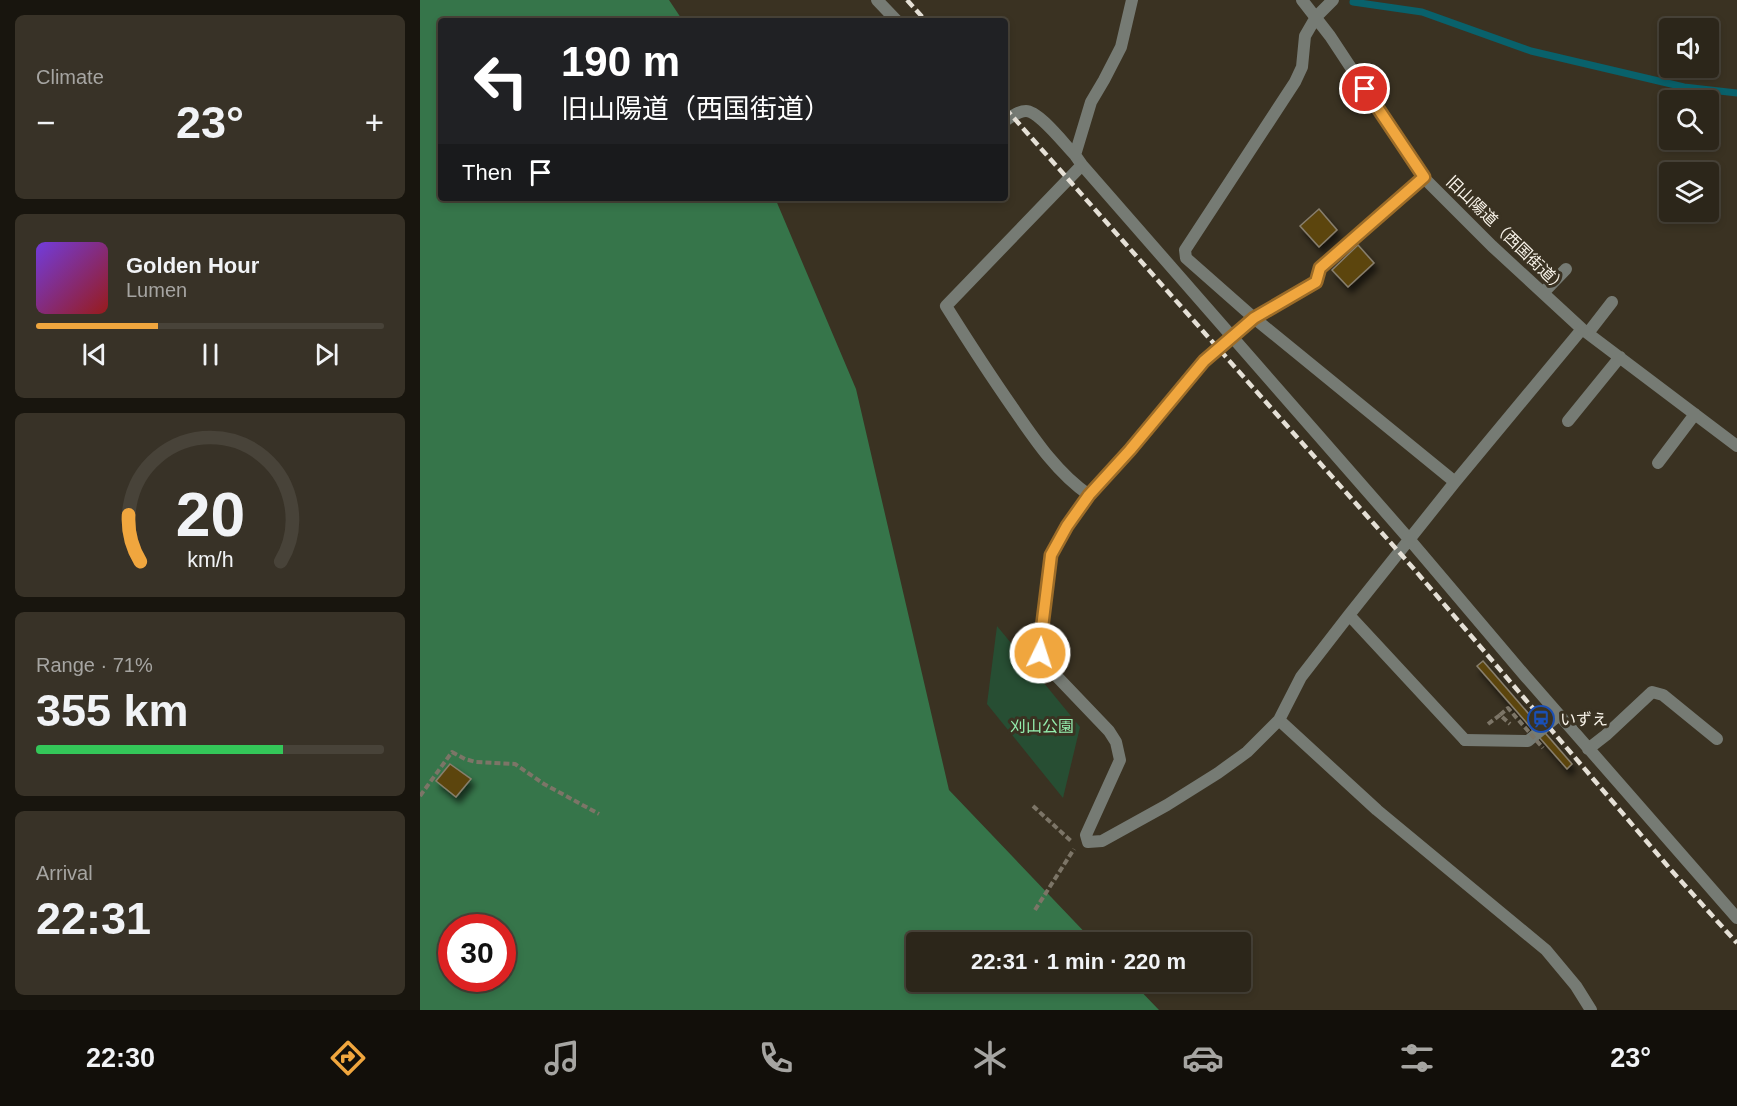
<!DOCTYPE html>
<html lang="en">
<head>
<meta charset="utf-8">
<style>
	body { margin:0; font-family:Helvetica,"Noto Sans JP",sans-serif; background:#383227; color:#f1f3f6; height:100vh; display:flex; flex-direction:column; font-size:22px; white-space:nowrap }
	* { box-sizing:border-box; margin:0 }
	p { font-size:20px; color:#a6a5a2 }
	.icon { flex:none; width:33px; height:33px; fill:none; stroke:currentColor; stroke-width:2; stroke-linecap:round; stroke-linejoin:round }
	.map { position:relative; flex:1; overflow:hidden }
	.side { display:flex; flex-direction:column; gap:15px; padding:15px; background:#18150e; width:420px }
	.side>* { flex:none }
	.guide { position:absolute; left:18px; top:18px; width:570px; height:183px; border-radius:6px; box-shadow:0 3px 9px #0003,0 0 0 2px #484339; background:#202124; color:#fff; overflow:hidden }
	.fabs { position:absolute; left:1239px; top:18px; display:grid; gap:12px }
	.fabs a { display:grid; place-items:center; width:60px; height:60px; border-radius:6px; background:#2c261a; box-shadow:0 3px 9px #0003,0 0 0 2px #484339; font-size:30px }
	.speed { position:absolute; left:18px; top:914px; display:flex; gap:12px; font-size:30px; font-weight:700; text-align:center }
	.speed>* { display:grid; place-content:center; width:78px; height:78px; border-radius:50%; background:#2c261a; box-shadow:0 3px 9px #0003,0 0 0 2px #484339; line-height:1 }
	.speed .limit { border:9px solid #d22; background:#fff; color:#111 }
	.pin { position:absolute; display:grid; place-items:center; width:51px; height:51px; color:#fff; margin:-26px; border:3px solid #fff; border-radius:50%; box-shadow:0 2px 6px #0007 }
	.me { position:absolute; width:66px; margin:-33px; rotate:4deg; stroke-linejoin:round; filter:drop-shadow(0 0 4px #0008) }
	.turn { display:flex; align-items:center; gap:21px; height:126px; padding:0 24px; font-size:27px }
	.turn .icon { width:78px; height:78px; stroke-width:2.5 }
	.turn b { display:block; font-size:42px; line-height:51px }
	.then { display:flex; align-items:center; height:57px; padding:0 24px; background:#0003; gap:12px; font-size:22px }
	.big { font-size:45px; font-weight:700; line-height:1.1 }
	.side .widget { flex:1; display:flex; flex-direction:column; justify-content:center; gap:9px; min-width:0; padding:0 21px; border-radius:9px; background:#383227 }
	.side .dial { align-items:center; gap:0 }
	.dial svg { height:156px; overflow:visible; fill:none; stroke:#484339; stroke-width:7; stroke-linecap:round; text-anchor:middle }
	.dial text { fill:#f1f3f6; stroke:none }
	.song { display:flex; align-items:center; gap:18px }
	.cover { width:72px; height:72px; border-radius:9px; background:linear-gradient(135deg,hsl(260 70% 55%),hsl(0 70% 35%)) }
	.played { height:6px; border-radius:3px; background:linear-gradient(90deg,#f0a63e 35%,#484339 35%) }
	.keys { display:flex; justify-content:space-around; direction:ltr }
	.heat { display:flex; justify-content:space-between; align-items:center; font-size:33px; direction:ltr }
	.charge { height:9px; border-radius:4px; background:linear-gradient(90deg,#34c759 71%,#484339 0) }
	.trip { position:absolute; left:486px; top:932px; width:345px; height:60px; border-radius:6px; background:#2c261a; box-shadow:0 3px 9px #0003,0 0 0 2px #484339; font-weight:700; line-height:60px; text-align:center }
	.menu { display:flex; height:96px; justify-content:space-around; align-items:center; background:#120f0a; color:#a6a5a2 }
	.menu .icon { width:42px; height:42px }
	.menu .current { color:#f0a63e }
	.menu b { font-size:27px; color:#f1f3f6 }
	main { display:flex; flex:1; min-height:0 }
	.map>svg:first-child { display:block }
	.green { fill:#274e33 }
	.forest { fill:#36754a; fill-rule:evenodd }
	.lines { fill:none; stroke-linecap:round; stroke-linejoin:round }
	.stream { stroke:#09616b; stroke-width:7 }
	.building { fill:#5b450e; stroke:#887f6d; stroke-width:1.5; filter:url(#shadow) }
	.path { stroke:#7c7567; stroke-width:4; stroke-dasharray:6 3; stroke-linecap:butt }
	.service { stroke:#767b74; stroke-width:12 }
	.minor { stroke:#767b74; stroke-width:12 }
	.rail { stroke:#e5e0d6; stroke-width:4.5; stroke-dasharray:9 4.5; stroke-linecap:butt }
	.path-bridge { stroke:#7c7567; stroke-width:4; stroke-dasharray:6 3; stroke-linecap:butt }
	.route-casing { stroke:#9c6c28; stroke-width:15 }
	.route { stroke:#f0a63e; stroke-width:10 }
	.labels { text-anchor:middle; stroke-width:6; stroke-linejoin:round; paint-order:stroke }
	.street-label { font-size:16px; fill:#f9f4ea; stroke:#3a3222 }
	.poi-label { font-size:16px; fill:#f9f4ea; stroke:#3a3222; text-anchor:start }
	.park-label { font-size:16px; fill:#94edad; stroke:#3a3222 }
</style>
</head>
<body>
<main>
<section class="side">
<div class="widget"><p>Climate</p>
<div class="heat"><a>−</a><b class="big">23°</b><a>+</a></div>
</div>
<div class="widget">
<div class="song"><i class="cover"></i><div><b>Golden Hour</b><p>Lumen</p></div></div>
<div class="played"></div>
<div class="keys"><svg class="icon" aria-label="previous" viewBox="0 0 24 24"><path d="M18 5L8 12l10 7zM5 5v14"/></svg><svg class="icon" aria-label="pause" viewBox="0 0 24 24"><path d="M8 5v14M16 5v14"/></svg><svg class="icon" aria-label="next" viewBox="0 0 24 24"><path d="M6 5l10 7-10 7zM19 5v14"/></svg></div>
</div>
<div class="widget dial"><svg viewBox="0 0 100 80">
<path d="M14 69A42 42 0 1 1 86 69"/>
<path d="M14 69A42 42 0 0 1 8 45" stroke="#f0a63e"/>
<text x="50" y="56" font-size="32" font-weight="700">20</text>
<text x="50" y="72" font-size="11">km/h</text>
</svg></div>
<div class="widget"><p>Range · 71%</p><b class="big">355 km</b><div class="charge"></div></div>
<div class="widget"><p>Arrival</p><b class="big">22:31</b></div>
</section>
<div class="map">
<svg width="1317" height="1010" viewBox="0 0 1317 1010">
	<defs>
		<filter id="shadow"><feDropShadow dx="3.5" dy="6" stdDeviation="3" flood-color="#0009"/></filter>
	</defs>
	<rect width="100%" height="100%" fill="#3a3222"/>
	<!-- green -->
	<path class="green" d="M577 626 660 727 643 798 567 704Z"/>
	<!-- forest -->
	<path class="forest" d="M0 0H249L263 21H21V198H355L436 389 529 790 674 942H496V981H711L739 1010H0ZM32 927H82V978H32Z"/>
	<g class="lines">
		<!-- stream -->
		<path class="stream" d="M933 2 1002 12 1111 51 1264 87 1317 93"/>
	</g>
	<!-- building -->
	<path class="building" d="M899 209 917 230 899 247 880 226Z
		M938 245 954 263 928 287 912 270Z
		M1063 661 1152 764 1147 769 1057 666Z
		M30 764 51 779 36 797 16 781Z"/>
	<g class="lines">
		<!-- path -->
		<path class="path" d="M1068 724 1080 715 1090 724
			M0 796 32 752 45 759 56 762 95 764 124 784 179 814
			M613 806 651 841
			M615 910 654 849"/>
		<!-- service -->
		<path class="service" d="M1045 740 1108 741 1139 715"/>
		<!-- minor -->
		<path class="minor" d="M457 0 477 21
			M882 0 910 36 1003 177 1072 246 1162 329 1317 446
			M913 0 896 17 885 36 882 67 875 82 765 250 766 258 834 318 1035 482
			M585 121C591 117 598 111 606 111 619 111 645 145 655 155
			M662 165 989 539 1106 677 1317 918
			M1003 177 900 268 896 282 834 318 784 361 709 450 669 495 647 526 631 556 620 643 624 663 689 731 696 742 700 760 666 835 668 842 682 841 747 805 798 773 827 752 859 720 881 677 929 615 1035 482 1162 329
			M1123 293 1146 269
			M1168 333 1192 302
			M1148 421 1200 357
			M1238 463 1275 414
			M669 495C637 473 615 440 593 408 570 375 548 341 526 306L662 165 655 155 671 102 684 80 701 47 712 0
			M929 615 1045 740
			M859 720 957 810 1126 950 1156 986 1171 1010
			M1168 749 1186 735 1232 692 1243 695 1297 739"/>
		<!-- rail -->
		<path class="rail" d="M487 0 506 21
			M585 108 994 569 1251 870 1317 943"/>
		<!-- path-bridge -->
		<path class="path-bridge" d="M1080 715 1088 708 1123 748"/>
	</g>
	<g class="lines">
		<defs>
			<path id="route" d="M620 653V644L631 555 647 526 669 495 710 450 784 361 834 318 896 282 900 268 1004 177 945 89"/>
		</defs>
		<!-- route casing -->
		<use href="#route" class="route-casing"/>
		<!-- route -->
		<use href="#route" class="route"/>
	</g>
	<!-- icons -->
	<defs>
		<symbol id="station-ring" viewBox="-11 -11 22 22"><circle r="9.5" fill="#3a3222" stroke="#1a4fb4" stroke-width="1.5"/><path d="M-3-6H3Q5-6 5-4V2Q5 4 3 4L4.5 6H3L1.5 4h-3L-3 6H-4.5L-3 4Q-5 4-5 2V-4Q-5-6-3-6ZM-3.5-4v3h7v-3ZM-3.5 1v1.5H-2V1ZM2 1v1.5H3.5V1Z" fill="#1a4fb4"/></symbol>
	</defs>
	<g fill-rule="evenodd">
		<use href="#station-ring" x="1106" y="704" width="30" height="30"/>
	</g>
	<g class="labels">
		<!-- street labels -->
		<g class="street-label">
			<text transform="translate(1087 234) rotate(44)" y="6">旧山陽道（西国街道）</text>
		</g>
		<!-- poi labels -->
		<g class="poi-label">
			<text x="1140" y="725">いずえ</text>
		</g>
		<!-- park labels -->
		<g class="park-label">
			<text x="622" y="732">刈山公園</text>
		</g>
	</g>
</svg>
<div class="fabs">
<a><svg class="icon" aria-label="sound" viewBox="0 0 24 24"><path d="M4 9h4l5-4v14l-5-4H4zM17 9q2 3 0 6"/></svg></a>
<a><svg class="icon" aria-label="search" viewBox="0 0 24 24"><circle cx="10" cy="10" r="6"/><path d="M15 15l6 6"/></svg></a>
<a><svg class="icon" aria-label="layers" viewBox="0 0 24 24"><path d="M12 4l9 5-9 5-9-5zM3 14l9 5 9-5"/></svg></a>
</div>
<div class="speed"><div class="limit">30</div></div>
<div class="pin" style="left:945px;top:89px;background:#d93025"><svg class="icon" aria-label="arrive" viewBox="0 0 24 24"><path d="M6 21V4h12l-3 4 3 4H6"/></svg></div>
<svg class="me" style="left:620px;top:653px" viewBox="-20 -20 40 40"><circle r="17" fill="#f0a63e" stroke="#fff" stroke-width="3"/><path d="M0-11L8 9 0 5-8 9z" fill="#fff"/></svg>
<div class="trip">22:31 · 1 min · 220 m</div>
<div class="guide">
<div class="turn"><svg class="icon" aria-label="left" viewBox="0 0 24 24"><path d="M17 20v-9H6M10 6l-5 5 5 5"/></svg><div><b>190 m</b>旧山陽道（西国街道）</div></div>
<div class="then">Then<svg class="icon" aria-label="arrive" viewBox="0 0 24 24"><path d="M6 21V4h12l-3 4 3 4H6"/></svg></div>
</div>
</div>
</main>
<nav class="menu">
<b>22:30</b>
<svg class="icon current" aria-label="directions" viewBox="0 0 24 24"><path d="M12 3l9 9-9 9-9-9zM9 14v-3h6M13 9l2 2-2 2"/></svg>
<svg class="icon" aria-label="music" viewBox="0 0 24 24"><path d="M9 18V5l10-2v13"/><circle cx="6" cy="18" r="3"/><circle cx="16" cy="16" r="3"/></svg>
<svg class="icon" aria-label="phone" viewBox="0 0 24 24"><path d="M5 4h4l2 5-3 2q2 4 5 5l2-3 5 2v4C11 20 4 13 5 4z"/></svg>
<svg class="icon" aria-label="climate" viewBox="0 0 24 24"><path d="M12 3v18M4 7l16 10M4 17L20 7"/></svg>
<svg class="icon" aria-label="car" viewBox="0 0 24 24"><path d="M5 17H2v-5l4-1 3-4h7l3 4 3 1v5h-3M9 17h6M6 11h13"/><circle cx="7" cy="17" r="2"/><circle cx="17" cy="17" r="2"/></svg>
<svg class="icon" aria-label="filters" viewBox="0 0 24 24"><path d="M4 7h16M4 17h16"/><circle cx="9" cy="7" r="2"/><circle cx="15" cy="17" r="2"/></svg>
<b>23°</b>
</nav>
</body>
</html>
